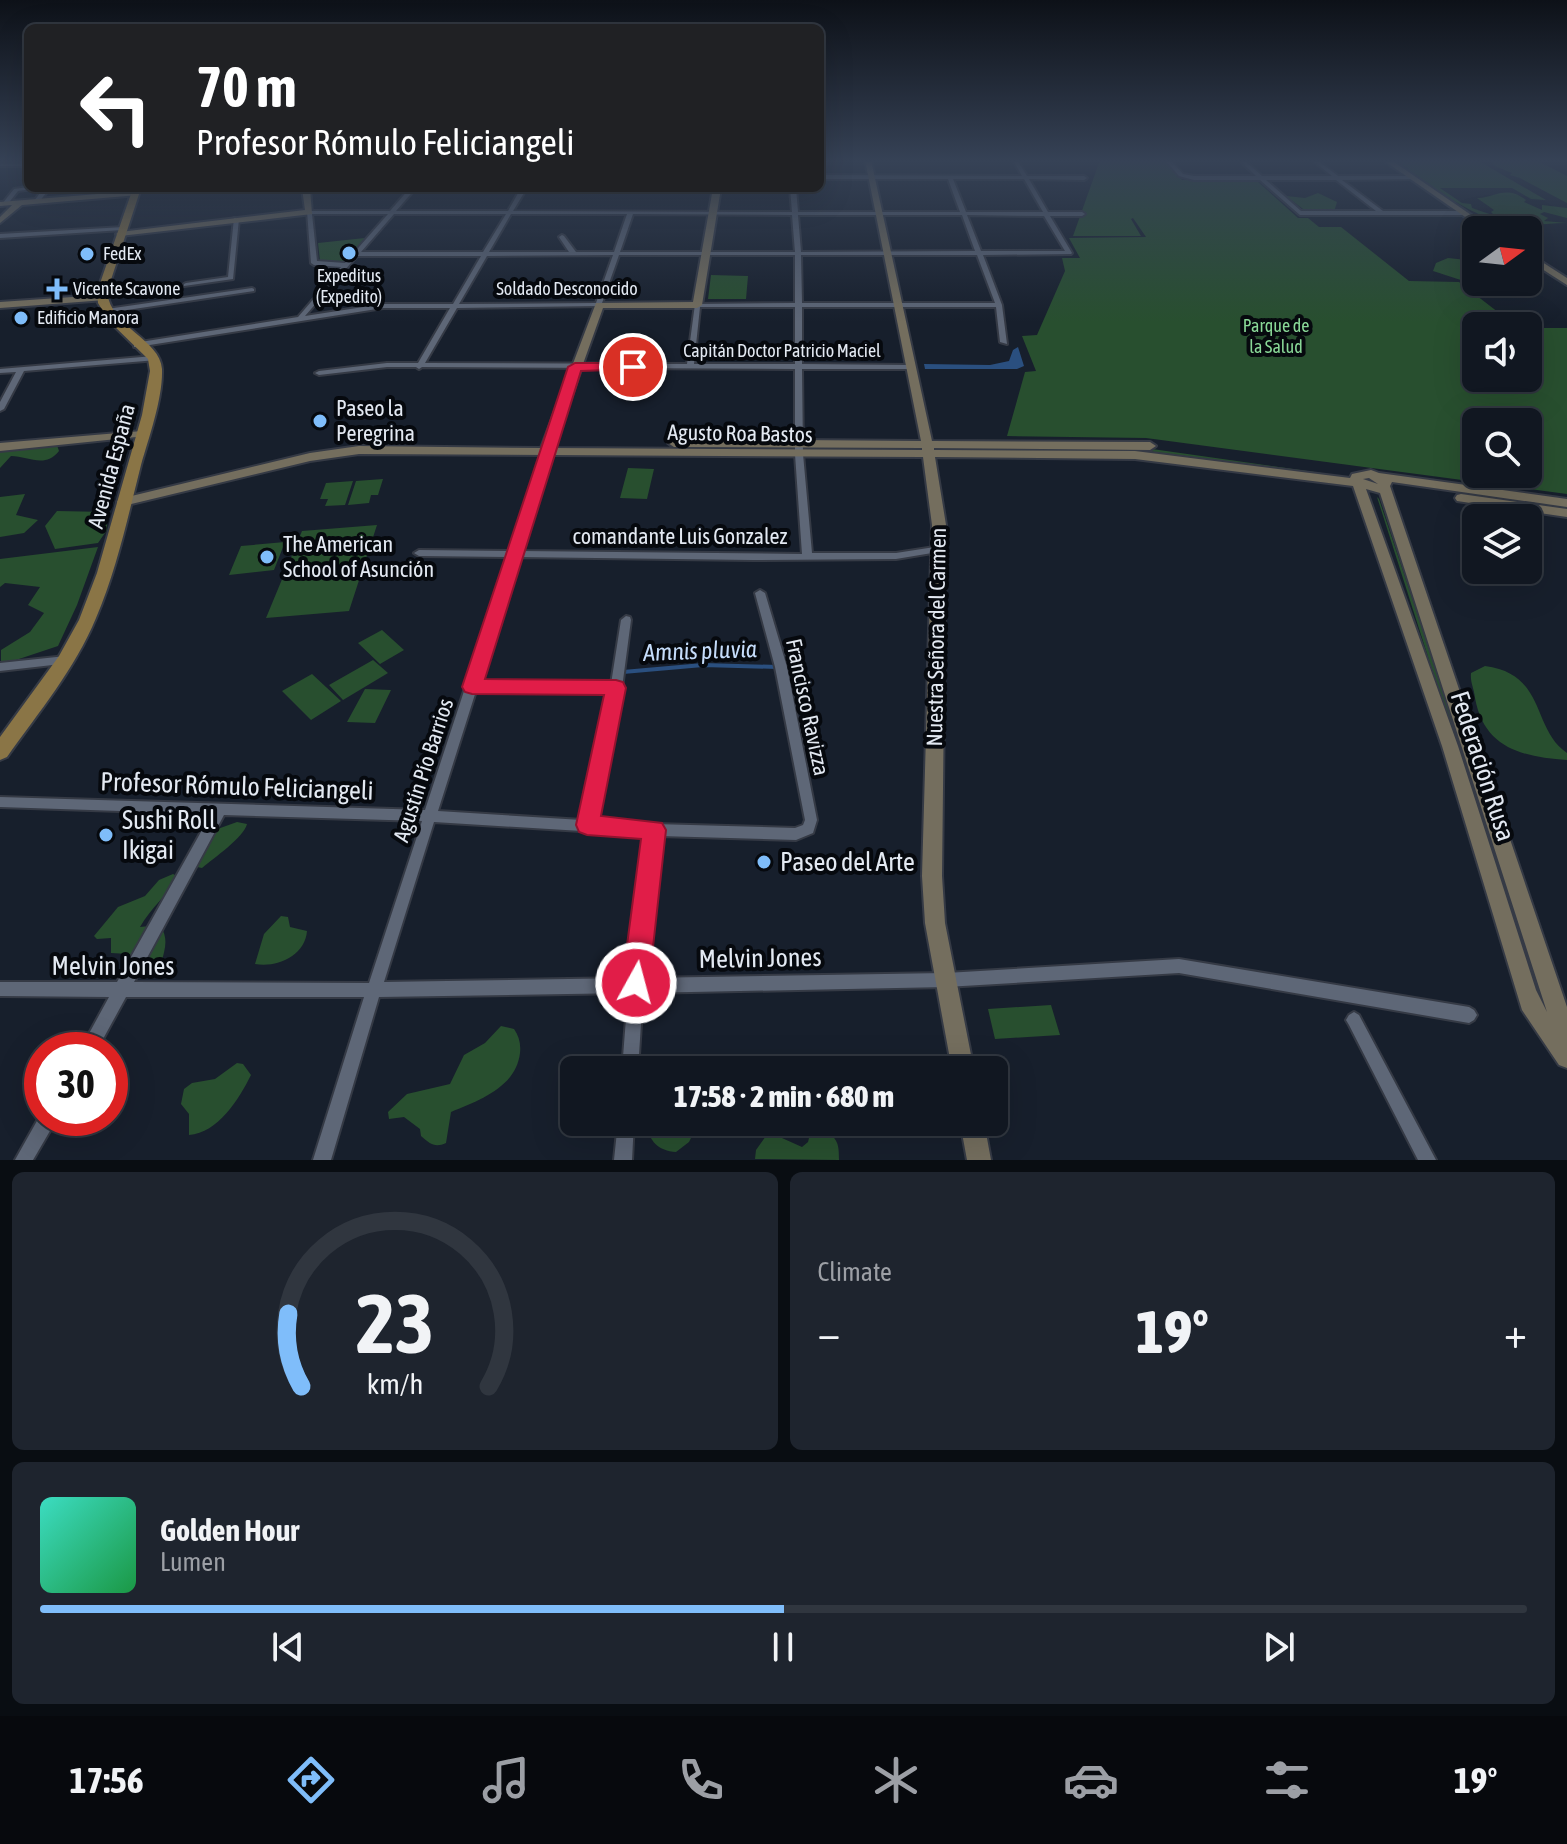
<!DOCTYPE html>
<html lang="en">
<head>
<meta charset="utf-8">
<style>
	body { margin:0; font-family:"Asap Condensed",sans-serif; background:#1e242e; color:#f1f3f6; height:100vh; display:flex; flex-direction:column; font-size:30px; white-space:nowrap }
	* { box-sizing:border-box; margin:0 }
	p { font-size:26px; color:#9c9fa5 }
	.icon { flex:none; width:44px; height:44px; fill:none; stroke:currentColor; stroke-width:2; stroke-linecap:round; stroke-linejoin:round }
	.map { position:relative; height:1160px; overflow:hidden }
	.sheet { display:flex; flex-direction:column; gap:12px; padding:12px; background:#090d12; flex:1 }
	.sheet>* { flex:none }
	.hud { position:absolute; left:24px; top:24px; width:800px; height:168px; border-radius:12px; box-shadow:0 8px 32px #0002,0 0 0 2px #30363f; background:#202124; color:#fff; overflow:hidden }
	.needle { width:52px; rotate:75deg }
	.buttons { position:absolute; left:1462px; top:216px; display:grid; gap:16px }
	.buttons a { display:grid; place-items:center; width:80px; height:80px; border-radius:12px; background:#111721; box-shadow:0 8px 32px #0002,0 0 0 2px #30363f; font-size:40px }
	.speed { position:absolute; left:24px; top:1032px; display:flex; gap:16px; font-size:40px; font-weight:700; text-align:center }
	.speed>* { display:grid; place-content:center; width:104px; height:104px; border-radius:50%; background:#111721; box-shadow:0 8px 32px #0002,0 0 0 2px #30363f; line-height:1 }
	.speed .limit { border:12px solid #d22; background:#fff; color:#111 }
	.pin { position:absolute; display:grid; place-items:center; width:68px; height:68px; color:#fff; margin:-34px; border:4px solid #fff; border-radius:50%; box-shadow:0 2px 8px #0007 }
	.me { position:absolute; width:88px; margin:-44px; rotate:7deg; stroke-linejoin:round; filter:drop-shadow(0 0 6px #0008) }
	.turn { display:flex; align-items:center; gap:28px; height:168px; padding:0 40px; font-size:36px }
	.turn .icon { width:104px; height:104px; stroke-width:2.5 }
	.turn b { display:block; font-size:56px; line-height:68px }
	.big { font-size:60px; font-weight:800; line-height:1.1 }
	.sheet .card { flex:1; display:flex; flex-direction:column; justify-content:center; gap:12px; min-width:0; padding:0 28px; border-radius:12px; background:#1e242e }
	.sheet .dial { align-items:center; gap:0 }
	.dial svg { height:208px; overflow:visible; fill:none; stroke:#30363f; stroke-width:7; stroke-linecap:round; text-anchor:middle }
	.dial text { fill:#f1f3f6; stroke:none }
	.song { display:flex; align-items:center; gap:24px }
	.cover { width:96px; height:96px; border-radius:12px; background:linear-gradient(135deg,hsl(170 70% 55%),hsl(140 70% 35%)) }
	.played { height:8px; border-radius:4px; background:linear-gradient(90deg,#7fbdfa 50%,#30363f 50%) }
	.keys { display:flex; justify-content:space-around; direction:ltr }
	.heat { display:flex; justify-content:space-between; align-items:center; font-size:44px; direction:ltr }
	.sheet .tiles { flex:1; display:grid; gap:12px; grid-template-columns:1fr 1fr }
	.card:last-child { grid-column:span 2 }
	.trip { position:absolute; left:560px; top:1056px; width:448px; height:80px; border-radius:12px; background:#111721; box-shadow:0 8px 32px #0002,0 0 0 2px #30363f; font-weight:800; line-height:80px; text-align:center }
	.dock { display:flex; height:128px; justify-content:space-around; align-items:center; background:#07090d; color:#9c9fa5 }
	.dock .icon { width:56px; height:56px }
	.dock .active { color:#7fbdfa }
	.dock b { font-size:36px; color:#f1f3f6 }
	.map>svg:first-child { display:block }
	.green { fill:#284f2f; fill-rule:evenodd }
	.water { fill:#2a4f7f }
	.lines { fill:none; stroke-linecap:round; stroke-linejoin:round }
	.stream { stroke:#2a4f7f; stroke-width:4 }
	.street-casing { stroke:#353a45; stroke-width:4 }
	.secondary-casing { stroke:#353a45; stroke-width:4 }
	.primary-casing { stroke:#353a45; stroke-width:4 }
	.street { fill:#5e6777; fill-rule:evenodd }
	.secondary { fill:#746e5e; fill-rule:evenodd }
	.primary { fill:#8a7546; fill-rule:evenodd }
	.route { fill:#e11d48; stroke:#92132f; stroke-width:2 }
	.poi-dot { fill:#7fbdfa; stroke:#06090e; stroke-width:3 }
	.labels { text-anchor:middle; stroke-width:8; stroke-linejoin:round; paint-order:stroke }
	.far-poi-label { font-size:18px; fill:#e3e9f2; stroke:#06090e; text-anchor:start }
	.far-street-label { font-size:18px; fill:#e3e9f2; stroke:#06090e }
	.far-park-label { font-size:18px; fill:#89d897; stroke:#06090e }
	.poi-label { font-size:22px; fill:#e3e9f2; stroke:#06090e; text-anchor:start }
	.street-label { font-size:22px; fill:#e3e9f2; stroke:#06090e }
	.water-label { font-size:24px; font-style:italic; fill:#c5dcfa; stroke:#06090e }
	.near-street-label { font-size:26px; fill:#e3e9f2; stroke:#06090e }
	.near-poi-label { font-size:26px; fill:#e3e9f2; stroke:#06090e; text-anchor:start }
</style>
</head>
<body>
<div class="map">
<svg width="1567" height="1160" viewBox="0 0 1567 1160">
	<rect width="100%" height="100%" fill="#171f2c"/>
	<!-- green -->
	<path class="green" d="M1100 160H1164L1182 180H1256L1298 218H1308L1319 227H1341L1409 281 1459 282 1516 326H1476V378H1528V328H1567V494L1146 438 1007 436 1025 372 1036 371 1022 336 1037 335 1065 271 1062 258H1080L1069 238 1146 237 1133 218 1131 219 1141 236H1073ZM1476 422H1528V474H1476Z
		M1395 160H1477L1546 200 1531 199 1512 188H1440L1462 203 1471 204 1472 208 1495 216 1491 212 1494 210 1477 198C1493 199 1505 184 1526 200L1524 202 1542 210V205L1567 208V218L1544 212 1540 214 1548 218 1544 221 1567 223C1549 223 1528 227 1510 224 1467 216 1430 184 1395 160Z
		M1489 160H1541L1540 162 1567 176V203L1520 178 1510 175 1512 173 1495 166Z
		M1318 193 1337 202 1334 212 1303 209 1286 196 1305 198Z
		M365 238 343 263 320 261 318 243Z
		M1448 258 1476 261V282L1528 280 1531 288C1487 290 1473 284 1433 271L1436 263Z
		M711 275 748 276 746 299H708Z
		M57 445 59 451C45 469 28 456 11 456L0 468V449Z
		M936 448H1145L1336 475 1146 451Z
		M628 468 654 469 647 499 620 498Z
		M383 479 378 495H371L369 503 348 505 356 481Z
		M353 481 345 505 325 506 328 499H320L326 483Z
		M25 494 16 515 38 520 24 533 0 537V497Z
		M1377 497 1379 499 1458 735 1452 732Z
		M57 511 107 512V530L98 543 55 549 45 526Z
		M377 525 349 611 266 618 302 531Z
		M285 542 274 570 229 575 241 546Z
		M98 547 77 605 58 646 10 662 1 661V650L30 632 44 613 28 605 40 587 5 583 0 587V559Z
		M382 630 404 650 380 664 358 643Z
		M373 660 388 673 343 700 329 685Z
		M1485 666C1547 674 1531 729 1567 753V760C1522 757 1484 748 1475 698 1474 688 1470 683 1471 673Z
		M312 674 341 701 311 720 282 691Z
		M365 689 391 690 375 723 347 722Z
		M1466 761 1469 765 1544 996 1536 990 1462 763Z
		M237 822 247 824C244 837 214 858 202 868L192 866 212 831Z
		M173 874 177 876C168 896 151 907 140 927L160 925C169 939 165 949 161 964L154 969 140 964 129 954 111 953V938L97 939 94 936 118 907 145 896 159 880Z
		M281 916 288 917 290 927 307 931C305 956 277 968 255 964L264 934Z
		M1051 1005 1060 1035 995 1039 988 1009Z
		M501 1026 514 1029C519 1036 521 1044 520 1053 516 1087 480 1100 451 1112L446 1143C435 1148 430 1144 421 1136L420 1129 404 1117 389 1119 388 1112 407 1094 450 1084 464 1055 485 1043Z
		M237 1063 243 1064 251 1075C239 1099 218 1133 189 1135V1114L181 1104 184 1089 192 1083 215 1079Z
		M648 1122H699L689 1142 676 1152C658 1151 647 1140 648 1122Z
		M824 1128C838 1140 839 1143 839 1160L755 1159 756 1150 766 1136 773 1134 802 1147 808 1142 810 1134Z"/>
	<!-- water -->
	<path class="water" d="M1018 347 1024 366 1017 369H925L924 364 990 365 1009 361 1013 350Z"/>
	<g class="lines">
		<!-- stream -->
		<path class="stream" d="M623 672 703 665 778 667"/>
		<defs>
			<path id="street" d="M1013 160H1017L1027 176H1084L1087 178 1084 180 1029 179 1048 212H1082L1085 214 1082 216H1050L1072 253 1071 254 983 255 1002 305 1007 344 1000 342 996 307H802V364L910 365 914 367 910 369H802L803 454 812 553H896L941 546 944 547 946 549 944 551 896 559 752 560 518 557 478 683 611 684 621 620 626 616 630 617 631 620 622 688 594 821 654 824 795 828 803 825 805 820 775 667 755 593 760 590 765 593 787 667 817 820 813 833 796 840 660 836 644 978 946 973 1179 959 1469 1007 1474 1010 1477 1015 1474 1020 1469 1023 1179 973 946 987 643 993 638 1070H622L628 993 379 997 331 1160H313L364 997H126L97 1050H80L109 997 0 996V982H117L211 814 0 807V797L425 810 508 557 419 556 414 553 419 550 510 551 543 449 546 448 550 451 520 551 802 554 795 454V369L422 367 419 369 416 367H387L319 375 315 373 319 371 387 363H418L450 308H383L137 347H134V343L298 317 341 267 314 265 311 263 307 211H390L410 188H416L396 211H508L521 188H527L513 211 792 212 790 188H796L798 212H960L948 179H820V175L1022 176ZM953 179H1024L1043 212H966ZM312 214H388L345 263 317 261ZM394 214H506L483 252H361ZM511 214H627L614 252H576L564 236 562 235 559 237 569 252H489ZM633 214 792 215 795 252H620ZM798 215H962L975 251 801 252ZM967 215 1044 216 1065 251H981ZM613 255 596 303 459 304 487 256ZM619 255H795V303L695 304 687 364 425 363 457 308 601 306ZM801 255H977L995 303H802ZM357 256H481L453 304H383L305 316ZM700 307H795V364H694ZM476 691 609 692 582 820 438 811ZM224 815 422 821 369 983 134 982ZM434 822 647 835 629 978 384 982Z
				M1165 160H1170L1183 174 1194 176H1256L1239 160H1244L1262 176H1332L1312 160H1317L1338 176H1413L1415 179 1342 180 1383 211H1464L1467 213 1464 215H1300L1260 180H1194L1179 176ZM1266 180H1336L1376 211H1301Z
				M0 164H28V166H0Z
				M28 187 41 188 18 191 7 205 2 204 14 189Z
				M44 188H50L39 202H35L34 201Z
				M639 188H645L644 192H640Z
				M234 218 239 219 233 279 184 286V284L186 283 228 277Z
				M124 227 125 228 122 230 0 238V234Z
				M252 288 254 289V291L107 313 104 311 107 309Z
				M154 356 158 358 157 360 24 371 4 409 0 411V402L16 372 0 373V369Z
				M66 656 70 657 71 660 70 663 0 671V663Z
				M1354 1012 1359 1015 1436 1160H1418L1349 1025 1346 1020 1349 1015Z
				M42 1112V1118H56L54 1124 33 1160H15Z
				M618 1122H634L632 1160H614Z"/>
			<path id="secondary" d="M865 160H871L932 441 1150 442 1156 446 1150 450 934 448V450L1135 451 1350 478 1352 474 1371 470 1379 473 1567 499V507L1392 482 1390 486 1567 1007V1068L1559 1065 1522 1010 1442 746 1353 486 1135 459 935 457 946 525 942 876 945 923 974 1070H952L925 923 922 876 932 525 923 457 359 454 310 461 123 506 117 502 119 499 310 453 359 446 541 448 596 303 693 302 713 188H721L702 305 697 308H603L553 448 922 450V448L674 447 668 443 674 439 921 441ZM1369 478 1378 484 1363 479ZM1366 489 1380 493 1547 1012 1536 990 1458 746Z
				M1383 160H1391L1493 230H1484Z
				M302 188H310L312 214 120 236 116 234 120 232 305 210Z
				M135 191H138V195L22 205 0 223V217L12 205 0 206V202Z
				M1528 253 1567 278V285L1528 260Z
				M102 295 105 296V300L0 308V302Z
				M142 431 146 432V436L0 451V443Z
				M1461 494 1567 509V517L1457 501 1455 498 1457 495Z
				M960 1122H984L991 1160H967Z"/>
			<path id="primary" d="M133 188H141L107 292C111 328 160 339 162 369 163 398 149 437 141 465 128 516 117 569 96 618 75 669 38 713 7 757L0 760V737L59 656 79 620 97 573 142 415 150 371 148 359 109 321 98 303 97 292Z"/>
		</defs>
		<!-- street casing -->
		<use href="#street" class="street-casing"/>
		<!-- secondary casing -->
		<use href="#secondary" class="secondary-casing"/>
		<!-- primary casing -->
		<use href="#primary" class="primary-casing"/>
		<!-- street -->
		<use href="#street" class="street"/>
		<!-- secondary -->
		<use href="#secondary" class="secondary"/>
		<!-- primary -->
		<use href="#primary" class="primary"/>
	</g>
	<!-- sky -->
	<linearGradient id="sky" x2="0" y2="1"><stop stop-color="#0d1118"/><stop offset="0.5" stop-color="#364256"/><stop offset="1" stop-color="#364256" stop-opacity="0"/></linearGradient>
	<rect width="1567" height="322" fill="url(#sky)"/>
	<!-- route -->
	<path class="route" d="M633 363 637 364V369L581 371 485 679 616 680 623 682 626 688 601 816 662 823 666 830 649 983 645 993 636 996 626 993 622 983 641 839 587 835 579 832 576 825 604 695 472 694 465 692 462 687 568 367 575 363Z"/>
	<!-- markers -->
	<g class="poi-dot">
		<circle cx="349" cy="253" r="8"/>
		<circle cx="87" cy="254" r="8"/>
		<path d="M53 277h8v8h8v8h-8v8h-8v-8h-8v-8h8z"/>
		<circle cx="21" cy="318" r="8"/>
		<circle cx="320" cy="421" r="8"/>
		<circle cx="267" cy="557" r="8"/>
		<circle cx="106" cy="835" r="8"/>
		<circle cx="764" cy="862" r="8"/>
	</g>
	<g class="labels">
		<!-- far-poi labels -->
		<g class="far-poi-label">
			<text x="103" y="260">FedEx</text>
			<text x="349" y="282" text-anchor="middle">Expeditus<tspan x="349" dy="21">(Expedito)</tspan></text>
			<text x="73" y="295">Vicente Scavone</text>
			<text x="37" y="324">Edificio Manora</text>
		</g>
		<!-- far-street labels -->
		<g class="far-street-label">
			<text x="567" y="295">Soldado Desconocido</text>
			<text x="782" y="357">Capitán Doctor Patricio Maciel</text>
		</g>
		<!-- far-park labels -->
		<g class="far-park-label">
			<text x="1276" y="332">Parque de<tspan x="1276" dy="21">la Salud</tspan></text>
		</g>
		<!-- poi labels -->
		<g class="poi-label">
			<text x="336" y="416">Paseo la<tspan x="336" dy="25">Peregrina</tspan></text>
			<text x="283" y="552">The American<tspan x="283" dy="25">School of Asunción</tspan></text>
		</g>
		<!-- street labels -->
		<g class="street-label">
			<text transform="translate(740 433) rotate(1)" y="8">Agusto Roa Bastos</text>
			<text transform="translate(111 466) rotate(-75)" y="8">Avenida España</text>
			<text x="680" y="544">comandante Luis Gonzalez</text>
			<text transform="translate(936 637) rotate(-89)" y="8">Nuestra Señora del Carmen</text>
			<text transform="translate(808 707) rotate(78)" y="8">Francisco Ravizza</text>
			<text transform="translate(423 770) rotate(-72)" y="8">Agustín Pío Barrios</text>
		</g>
		<!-- water labels -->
		<g class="water-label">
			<text transform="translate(700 651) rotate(-2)" y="8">Amnis pluvia</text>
		</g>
		<!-- near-street labels -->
		<g class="near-street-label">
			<text transform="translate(1483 766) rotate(72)" y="9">Federación Rusa</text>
			<text transform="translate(237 786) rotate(2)" y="9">Profesor Rómulo Feliciangeli</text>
			<text transform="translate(760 958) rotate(-1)" y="9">Melvin Jones</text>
			<text x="113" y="975">Melvin Jones</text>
		</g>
		<!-- near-poi labels -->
		<g class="near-poi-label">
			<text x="122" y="829">Sushi Roll<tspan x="122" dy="30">Ikigai</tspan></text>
			<text x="780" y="871">Paseo del Arte</text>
		</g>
	</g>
</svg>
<div class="buttons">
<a><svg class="needle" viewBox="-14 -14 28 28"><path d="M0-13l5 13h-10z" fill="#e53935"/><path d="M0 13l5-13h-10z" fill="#9c9fa5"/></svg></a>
<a><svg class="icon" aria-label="sound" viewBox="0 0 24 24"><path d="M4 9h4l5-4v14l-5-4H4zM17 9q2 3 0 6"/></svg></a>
<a><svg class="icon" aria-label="search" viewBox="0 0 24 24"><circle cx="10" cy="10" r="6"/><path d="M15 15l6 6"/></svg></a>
<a><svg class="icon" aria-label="layers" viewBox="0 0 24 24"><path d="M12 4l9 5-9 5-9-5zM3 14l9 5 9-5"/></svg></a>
</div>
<div class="speed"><div class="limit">30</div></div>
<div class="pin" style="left:633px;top:367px;background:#d93025"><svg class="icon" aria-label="arrive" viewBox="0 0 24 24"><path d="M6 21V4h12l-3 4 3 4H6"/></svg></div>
<svg class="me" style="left:636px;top:983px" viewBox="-20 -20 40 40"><circle r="17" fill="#e11d48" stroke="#fff" stroke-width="3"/><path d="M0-11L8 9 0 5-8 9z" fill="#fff"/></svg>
<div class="trip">17:58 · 2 min · 680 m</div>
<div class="hud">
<div class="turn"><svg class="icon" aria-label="left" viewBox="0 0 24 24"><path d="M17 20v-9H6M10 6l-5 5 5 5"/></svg><div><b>70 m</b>Profesor Rómulo Feliciangeli</div></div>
</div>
</div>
<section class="sheet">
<div class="tiles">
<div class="card dial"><svg viewBox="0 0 100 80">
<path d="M14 69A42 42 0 1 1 86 69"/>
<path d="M14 69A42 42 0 0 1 9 41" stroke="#7fbdfa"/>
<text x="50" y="56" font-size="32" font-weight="700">23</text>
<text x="50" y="72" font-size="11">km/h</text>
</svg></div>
<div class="card"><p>Climate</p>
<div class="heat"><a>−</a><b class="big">19°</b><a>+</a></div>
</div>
<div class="card">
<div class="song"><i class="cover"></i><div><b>Golden Hour</b><p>Lumen</p></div></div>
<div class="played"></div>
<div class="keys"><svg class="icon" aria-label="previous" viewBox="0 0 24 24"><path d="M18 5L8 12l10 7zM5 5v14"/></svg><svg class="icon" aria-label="pause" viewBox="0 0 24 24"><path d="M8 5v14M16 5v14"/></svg><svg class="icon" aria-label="next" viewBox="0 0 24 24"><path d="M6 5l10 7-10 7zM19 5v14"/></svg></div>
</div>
</div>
</section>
<nav class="dock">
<b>17:56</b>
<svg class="icon active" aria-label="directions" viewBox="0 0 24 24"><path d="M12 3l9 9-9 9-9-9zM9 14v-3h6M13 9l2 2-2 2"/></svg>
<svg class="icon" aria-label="music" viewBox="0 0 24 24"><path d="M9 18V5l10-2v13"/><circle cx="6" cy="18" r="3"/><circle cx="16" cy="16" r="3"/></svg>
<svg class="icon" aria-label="phone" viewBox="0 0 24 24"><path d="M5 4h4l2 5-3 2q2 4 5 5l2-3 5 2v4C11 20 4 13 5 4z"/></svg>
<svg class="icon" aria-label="climate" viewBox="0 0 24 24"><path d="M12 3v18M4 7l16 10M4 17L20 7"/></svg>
<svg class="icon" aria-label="car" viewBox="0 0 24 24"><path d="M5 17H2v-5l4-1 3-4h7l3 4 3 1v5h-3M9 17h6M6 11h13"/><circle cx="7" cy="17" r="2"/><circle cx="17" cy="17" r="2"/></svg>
<svg class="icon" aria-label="filters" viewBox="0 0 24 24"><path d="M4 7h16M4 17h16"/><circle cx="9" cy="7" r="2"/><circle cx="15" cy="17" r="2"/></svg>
<b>19°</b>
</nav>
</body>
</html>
